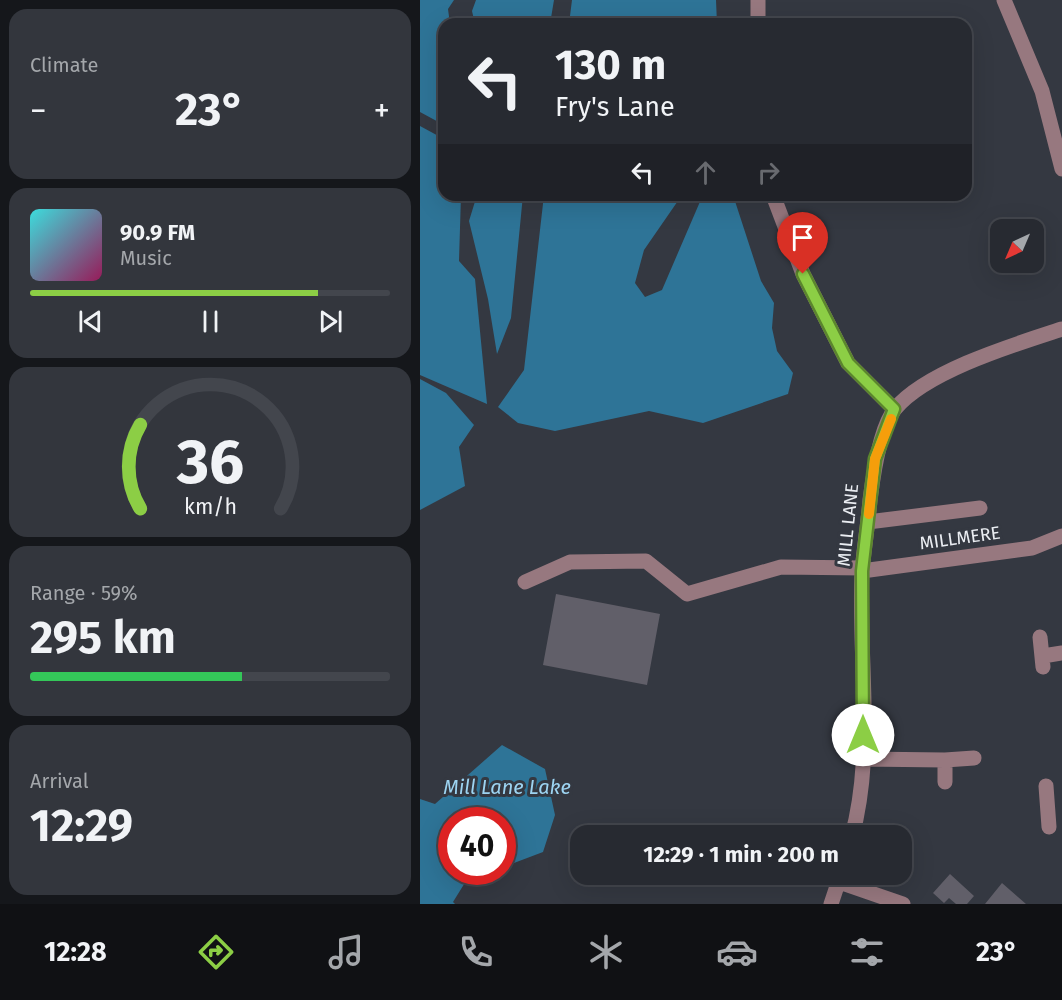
<!DOCTYPE html>
<html lang="en">
<head>
<meta charset="utf-8">
<style>
	body { margin:0; font-family:"Fira Sans",sans-serif; background:#33363d; color:#f1f3f6; height:100vh; display:flex; flex-direction:column; font-size:22px; white-space:nowrap }
	* { box-sizing:border-box; margin:0 }
	p { font-size:20px; color:#a4a7ab }
	.icon { flex:none; width:33px; height:33px; fill:none; stroke:currentColor; stroke-width:2; stroke-linecap:round; stroke-linejoin:round }
	.map { position:relative; flex:1; overflow:hidden }
	.details { display:flex; flex-direction:column; gap:9px; padding:9px; background:#15171b; width:420px }
	.details>* { flex:none }
	.guide { position:absolute; left:18px; top:18px; width:534px; height:183px; border-radius:18px; box-shadow:0 6px 24px #0002,0 0 0 2px #43464d; background:#272a31; color:#f1f3f6; overflow:hidden }
	.needle { width:39px; rotate:224deg }
	.fabs { position:absolute; left:570px; top:219px; display:grid; gap:12px }
	.fabs a { display:grid; place-items:center; width:54px; height:54px; border-radius:12px; background:#272a31; box-shadow:0 6px 24px #0002,0 0 0 2px #43464d; font-size:30px }
	.speed { position:absolute; left:18px; top:807px; display:flex; gap:12px; font-size:30px; font-weight:700; text-align:center }
	.speed>* { display:grid; place-content:center; width:78px; height:78px; border-radius:50%; background:#272a31; box-shadow:0 6px 24px #0002,0 0 0 2px #43464d; line-height:1 }
	.speed .limit { border:9px solid #d22; background:#fff; color:#111 }
	.pin { position:absolute; display:grid; place-items:center; width:51px; height:51px; color:#fff; margin:-62px -26px; border-radius:50% 50% 50% 0; rotate:-45deg; box-shadow:0 0 6px #0007 }
	.pin .icon { rotate:45deg }
	.me { position:absolute; width:66px; margin:-33px; rotate:0deg; stroke-linejoin:round; filter:drop-shadow(0 0 4px #0008) }
	.turn { display:flex; align-items:center; gap:21px; height:126px; padding:0 18px; font-size:27px }
	.turn .icon { width:78px; height:78px; stroke-width:2.5 }
	.turn b { display:block; font-size:42px; line-height:51px }
	.lanes { display:flex; align-items:center; height:57px; padding:0 18px; background:#0003; justify-content:center; gap:30px; direction:ltr }
	.lanes .off { opacity:.35 }
	.big { font-size:45px; font-weight:700; line-height:1.1 }
	.details .card { flex:1; display:flex; flex-direction:column; justify-content:center; gap:9px; min-width:0; padding:0 21px; border-radius:18px; background:#33363d }
	.details .dial { align-items:center; gap:0 }
	.dial svg { height:156px; overflow:visible; fill:none; stroke:#43464d; stroke-width:7; stroke-linecap:round; text-anchor:middle }
	.dial text { fill:#f1f3f6; stroke:none }
	.song { display:flex; align-items:center; gap:18px }
	.cover { width:72px; height:72px; border-radius:9px; background:linear-gradient(135deg,hsl(180 70% 55%),hsl(330 70% 35%)) }
	.played { height:6px; border-radius:3px; background:linear-gradient(90deg,#8cce45 80%,#43464d 80%) }
	.keys { display:flex; justify-content:space-around; direction:ltr }
	.heat { display:flex; justify-content:space-between; align-items:center; font-size:33px; direction:ltr }
	.charge { height:9px; border-radius:4px; background:linear-gradient(90deg,#34c759 59%,#43464d 0) }
	.trip { position:absolute; left:150px; top:825px; width:342px; height:60px; border-radius:18px; background:#272a31; box-shadow:0 6px 24px #0002,0 0 0 2px #43464d; font-weight:700; line-height:60px; text-align:center }
	.tab-bar { display:flex; height:96px; justify-content:space-around; align-items:center; background:#101114; color:#a4a7ab }
	.tab-bar .icon { width:42px; height:42px }
	.tab-bar .on { color:#8cce45 }
	.tab-bar b { font-size:27px; color:#f1f3f6 }
	main { display:flex; flex:1; min-height:0 }
	.map>svg:first-child { display:block }
	.water { fill:#2e7497 }
	.building { fill:#615f69 }
	.lines { fill:none; stroke-linecap:round; stroke-linejoin:round }
	.minor { stroke:#97787f; stroke-width:15 }
	.route-casing { stroke:#5b862d; stroke-width:15 }
	.route { stroke:#8cce45; stroke-width:10 }
	.slow { stroke:#f59e0b; stroke-width:10 }
	.labels { text-anchor:middle; stroke-width:6; stroke-linejoin:round; paint-order:stroke }
	.street-label { font-size:18px; fill:#eaedf2; stroke:#343841 }
	.water-label { font-size:20px; font-style:italic; fill:#9dd4f2; stroke:#343841 }
</style>
</head>
<body>
<main>
<section class="details">
<div class="card"><p>Climate</p>
<div class="heat"><a>−</a><b class="big">23°</b><a>+</a></div>
</div>
<div class="card">
<div class="song"><i class="cover"></i><div><b>90.9 FM</b><p>Music</p></div></div>
<div class="played"></div>
<div class="keys"><svg class="icon" aria-label="previous" viewBox="0 0 24 24"><path d="M18 5L8 12l10 7zM5 5v14"/></svg><svg class="icon" aria-label="pause" viewBox="0 0 24 24"><path d="M8 5v14M16 5v14"/></svg><svg class="icon" aria-label="next" viewBox="0 0 24 24"><path d="M6 5l10 7-10 7zM19 5v14"/></svg></div>
</div>
<div class="card dial"><svg viewBox="0 0 100 80">
<path d="M14 69A42 42 0 1 1 86 69"/>
<path d="M14 69A42 42 0 0 1 14 26" stroke="#8cce45"/>
<text x="50" y="56" font-size="32" font-weight="700">36</text>
<text x="50" y="72" font-size="11">km/h</text>
</svg></div>
<div class="card"><p>Range · 59%</p><b class="big">295 km</b><div class="charge"></div></div>
<div class="card"><p>Arrival</p><b class="big">12:29</b></div>
</section>
<div class="map">
<svg width="642" height="904" viewBox="0 0 642 904">
	<rect width="100%" height="100%" fill="#343841"/>
	<!-- water -->
	<path class="water" d="M0 0H34L28 9 30 24H24V125L0 112Z
		M56 0H134L130 24H55L52 11Z
		M152 0H296L297 24H149Z
		M0 126 24 139V195H41L39 261 55 279 67 404 0 375Z
		M57 195H103L91 318 77 354 68 299 49 221Z
		M124 195H262L224 250 215 283 225 297 242 290 282 197 313 195 341 281 354 303 352 328 357 351 373 373 368 394 283 423 229 411 135 431 98 423 78 407 104 370Z
		M0 379 26 393 54 425 39 447 45 486 0 510Z
		M82 745 125 769 135 815 123 852 83 867 82 820H32V872H71L46 881 33 902 35 904H0V799L15 804Z"/>
	<!-- building -->
	<path class="building" d="M136 594 240 614 227 685 123 665Z
		M530 874 554 896 547 904H536L529 898 524 903 513 893Z
		M582 883 606 904H565Z"/>
	<g class="lines">
		<!-- minor -->
		<path class="minor" d="M584 0 622 91 642 169
			M338 24V0
			M353 195 383 274 428 363 474 409
			M448 522 560 508
			M442 571 612 548 642 536
			M105 582 150 562 226 561 267 594 361 567 443 568
			M620 637 623 667
			M623 656 642 653
			M443 759 525 760 554 758
			M525 782V760
			M626 786 629 827
			M432 836C455 751 438 659 442 572 444 548 448 524 450 500 453 476 460 427 475 409 506 371 596 344 642 329
			M419 882 483 904
			M411 904 421 874"/>
	</g>
	<g class="lines">
		<defs>
			<path id="route" d="M383 274 428 363 474 409 455 459 442 571 443 735"/>
		</defs>
		<!-- route casing -->
		<use href="#route" class="route-casing"/>
		<!-- route -->
		<use href="#route" class="route"/>
		<!-- slow -->
		<path class="slow" d="M449 514 455 459 471 419"/>
	</g>
	<g class="labels">
		<!-- street labels -->
		<g class="street-label">
			<text transform="translate(428 525) rotate(-84)" y="6">MILL LANE</text>
			<text transform="translate(540 538) rotate(-8)" y="6">MILLMERE</text>
		</g>
		<!-- water labels -->
		<g class="water-label">
			<text x="87" y="794">Mill Lane Lake</text>
		</g>
	</g>
</svg>
<div class="fabs">
<a><svg class="needle" viewBox="-14 -14 28 28"><path d="M0-13l5 13h-10z" fill="#e53935"/><path d="M0 13l5-13h-10z" fill="#a4a7ab"/></svg></a>
</div>
<div class="speed"><div class="limit">40</div></div>
<div class="pin" style="left:383px;top:274px;background:#d93025"><svg class="icon" aria-label="arrive" viewBox="0 0 24 24"><path d="M6 21V4h12l-3 4 3 4H6"/></svg></div>
<svg class="me" style="left:443px;top:735px" viewBox="-20 -20 40 40"><circle r="19" fill="#fff"/><path d="M0-13L10 11 0 6-10 11z" fill="#8cce45"/></svg>
<div class="trip">12:29 · 1 min · 200 m</div>
<div class="guide">
<div class="turn"><svg class="icon" aria-label="left" viewBox="0 0 24 24"><path d="M17 20v-9H6M10 6l-5 5 5 5"/></svg><div><b>130 m</b>Fry's Lane</div></div>
<div class="lanes"><svg class="icon" aria-label="left" viewBox="0 0 24 24"><path d="M17 20v-9H6M10 6l-5 5 5 5"/></svg><svg class="icon off" aria-label="ahead" viewBox="0 0 24 24"><path d="M12 20V5M6 11l6-6 6 6"/></svg><svg class="icon off" aria-label="right" viewBox="0 0 24 24"><path d="M7 20v-9h11M14 6l5 5-5 5"/></svg></div>
</div>
</div>
</main>
<nav class="tab-bar">
<b>12:28</b>
<svg class="icon on" aria-label="directions" viewBox="0 0 24 24"><path d="M12 3l9 9-9 9-9-9zM9 14v-3h6M13 9l2 2-2 2"/></svg>
<svg class="icon" aria-label="music" viewBox="0 0 24 24"><path d="M9 18V5l10-2v13"/><circle cx="6" cy="18" r="3"/><circle cx="16" cy="16" r="3"/></svg>
<svg class="icon" aria-label="phone" viewBox="0 0 24 24"><path d="M5 4h4l2 5-3 2q2 4 5 5l2-3 5 2v4C11 20 4 13 5 4z"/></svg>
<svg class="icon" aria-label="climate" viewBox="0 0 24 24"><path d="M12 3v18M4 7l16 10M4 17L20 7"/></svg>
<svg class="icon" aria-label="car" viewBox="0 0 24 24"><path d="M5 17H2v-5l4-1 3-4h7l3 4 3 1v5h-3M9 17h6M6 11h13"/><circle cx="7" cy="17" r="2"/><circle cx="17" cy="17" r="2"/></svg>
<svg class="icon" aria-label="filters" viewBox="0 0 24 24"><path d="M4 7h16M4 17h16"/><circle cx="9" cy="7" r="2"/><circle cx="15" cy="17" r="2"/></svg>
<b>23°</b>
</nav>
</body>
</html>
